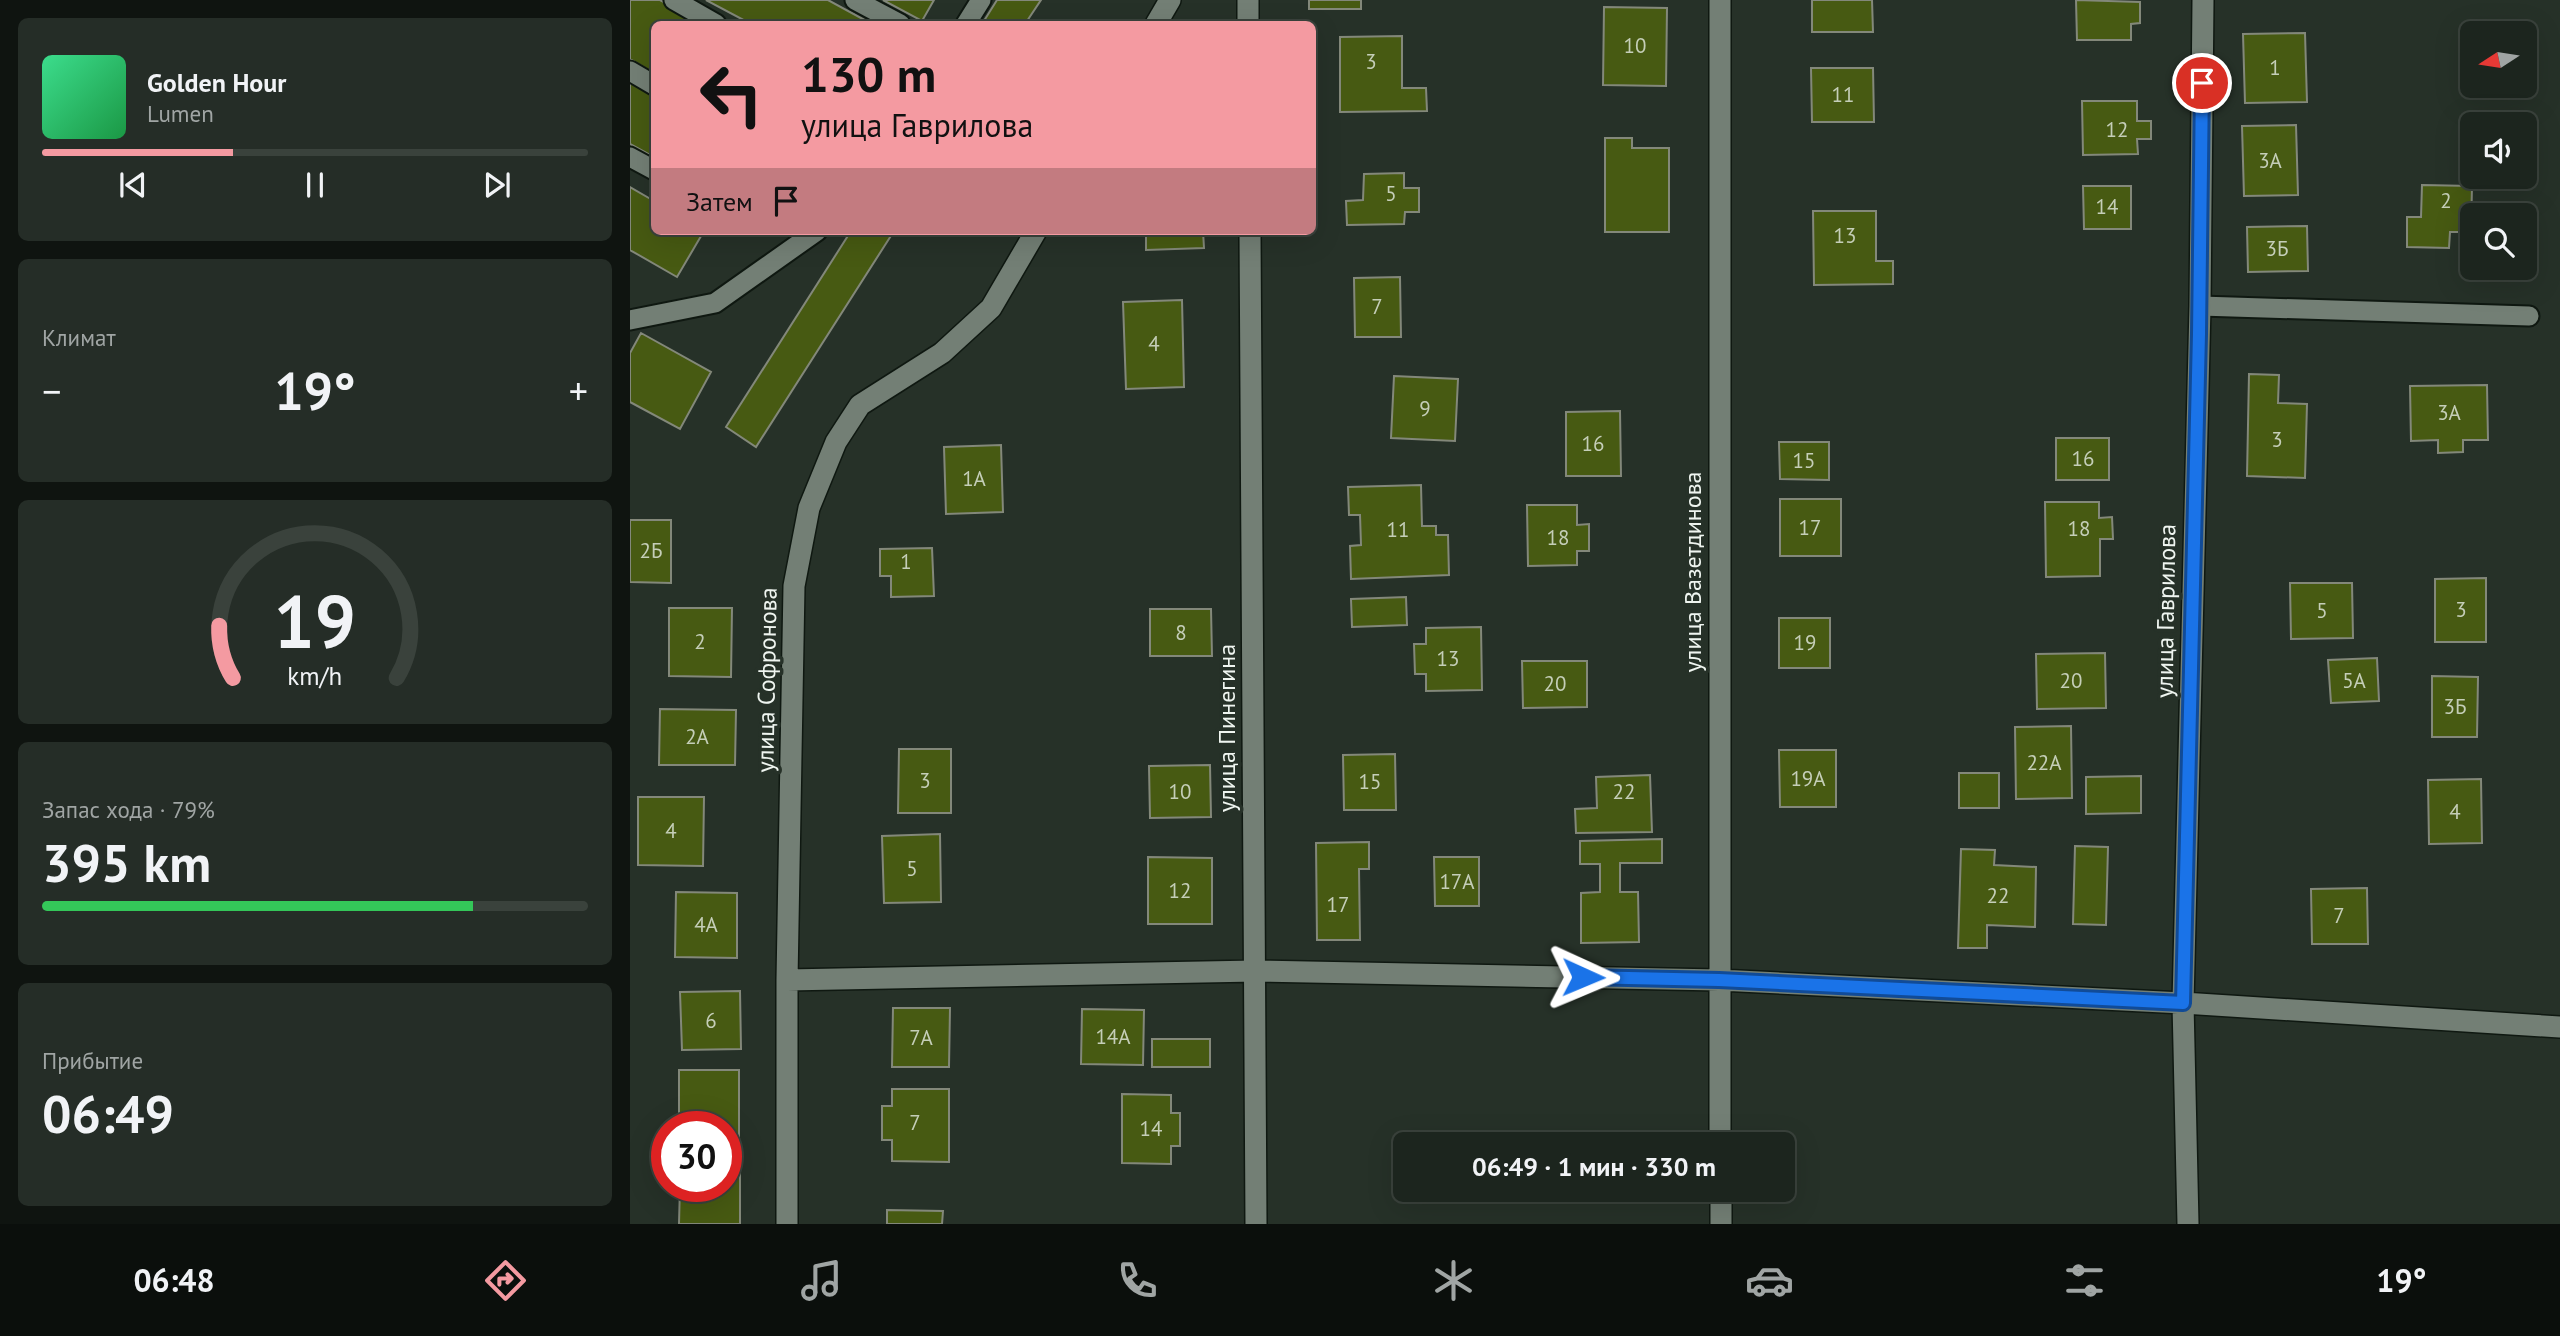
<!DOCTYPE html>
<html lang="ru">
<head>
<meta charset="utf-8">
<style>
	body { margin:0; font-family:"PT Sans",sans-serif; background:#252d27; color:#f1f3f6; height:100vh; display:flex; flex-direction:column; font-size:26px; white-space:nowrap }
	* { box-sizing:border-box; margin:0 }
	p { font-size:23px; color:#a0a5a4 }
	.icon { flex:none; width:38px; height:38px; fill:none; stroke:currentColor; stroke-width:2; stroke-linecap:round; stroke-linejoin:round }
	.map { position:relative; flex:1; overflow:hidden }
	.side { display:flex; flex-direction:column; gap:18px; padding:18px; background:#0f1410; width:630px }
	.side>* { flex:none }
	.guide { position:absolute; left:21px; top:21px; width:665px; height:214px; border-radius:10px; box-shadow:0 7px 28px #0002,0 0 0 2px #3a423c; background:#f49aa1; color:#111; overflow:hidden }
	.needle { width:46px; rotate:258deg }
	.buttons { position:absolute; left:1830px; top:21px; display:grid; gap:14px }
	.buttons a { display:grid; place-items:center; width:77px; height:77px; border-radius:10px; background:#1c251e; box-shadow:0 7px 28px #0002,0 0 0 2px #3a423c; font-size:35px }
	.speed { position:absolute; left:21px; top:1111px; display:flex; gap:14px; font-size:35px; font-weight:700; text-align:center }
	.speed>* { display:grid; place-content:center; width:91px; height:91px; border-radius:50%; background:#1c251e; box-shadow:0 7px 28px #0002,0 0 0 2px #3a423c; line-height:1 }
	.speed .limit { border:10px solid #d22; background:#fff; color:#111 }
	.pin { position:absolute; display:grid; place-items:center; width:60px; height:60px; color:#fff; margin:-30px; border:4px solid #fff; border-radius:50%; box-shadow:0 2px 7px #0007 }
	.me { position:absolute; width:77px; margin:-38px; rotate:91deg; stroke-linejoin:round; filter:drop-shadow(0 0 5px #0008) }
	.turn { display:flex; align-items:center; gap:24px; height:147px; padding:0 35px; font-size:32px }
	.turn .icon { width:91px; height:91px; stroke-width:2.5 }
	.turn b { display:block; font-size:49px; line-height:60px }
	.then { display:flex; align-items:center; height:66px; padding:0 35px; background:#0003; gap:14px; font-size:26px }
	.big { font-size:52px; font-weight:700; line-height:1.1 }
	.side .widget { flex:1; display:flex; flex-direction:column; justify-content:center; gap:10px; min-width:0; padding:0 24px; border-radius:10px; background:#252d27 }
	.side .dial { align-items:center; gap:0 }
	.dial svg { height:182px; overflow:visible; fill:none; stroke:#3a423c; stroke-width:7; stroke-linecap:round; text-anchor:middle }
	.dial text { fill:#f1f3f6; stroke:none }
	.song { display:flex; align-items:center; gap:21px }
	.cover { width:84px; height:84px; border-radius:10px; background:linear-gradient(135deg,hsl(150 70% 55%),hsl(140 70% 35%)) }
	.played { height:7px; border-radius:4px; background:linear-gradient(90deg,#f49aa1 35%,#3a423c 35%) }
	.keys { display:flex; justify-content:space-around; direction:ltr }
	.heat { display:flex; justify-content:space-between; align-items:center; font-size:38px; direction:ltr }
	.charge { height:10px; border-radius:5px; background:linear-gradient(90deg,#34c759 79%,#3a423c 0) }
	.trip { position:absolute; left:763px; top:1132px; width:402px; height:70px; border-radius:10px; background:#1c251e; box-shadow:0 7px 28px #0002,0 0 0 2px #3a423c; font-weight:700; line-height:70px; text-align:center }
	.tab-bar { display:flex; height:112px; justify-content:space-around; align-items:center; background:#0b0f0c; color:#a0a5a4 }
	.tab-bar .icon { width:49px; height:49px }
	.tab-bar .active { color:#f49aa1 }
	.tab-bar b { font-size:32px; color:#f1f3f6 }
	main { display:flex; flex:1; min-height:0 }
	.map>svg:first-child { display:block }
	.building { fill:#475a12; stroke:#83887a; stroke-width:2 }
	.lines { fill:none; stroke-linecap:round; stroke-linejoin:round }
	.lane-casing { stroke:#0f1811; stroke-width:23 }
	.street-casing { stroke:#0f1811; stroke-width:24 }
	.lane { stroke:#737f75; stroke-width:19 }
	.street { stroke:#737f75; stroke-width:21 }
	.route-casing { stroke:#114b97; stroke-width:18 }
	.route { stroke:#1a73e8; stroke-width:12 }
	.labels { text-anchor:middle; stroke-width:7; stroke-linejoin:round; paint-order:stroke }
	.number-label { font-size:21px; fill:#c5ceb8 }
	.street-label { font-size:24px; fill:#eff5f0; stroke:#263128 }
</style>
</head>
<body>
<main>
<section class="side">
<div class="widget">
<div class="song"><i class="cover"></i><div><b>Golden Hour</b><p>Lumen</p></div></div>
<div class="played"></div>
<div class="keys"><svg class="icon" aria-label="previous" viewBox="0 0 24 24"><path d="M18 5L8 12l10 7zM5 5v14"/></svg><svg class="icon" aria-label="pause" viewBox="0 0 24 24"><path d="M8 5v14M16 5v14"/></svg><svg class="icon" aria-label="next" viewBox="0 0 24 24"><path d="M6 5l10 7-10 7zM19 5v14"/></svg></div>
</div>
<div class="widget"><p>Климат</p>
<div class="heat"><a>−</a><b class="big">19°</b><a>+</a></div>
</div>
<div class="widget dial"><svg viewBox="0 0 100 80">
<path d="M14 69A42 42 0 1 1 86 69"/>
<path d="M14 69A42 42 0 0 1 8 46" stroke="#f49aa1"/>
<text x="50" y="56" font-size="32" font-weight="700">19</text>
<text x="50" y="72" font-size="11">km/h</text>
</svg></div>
<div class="widget"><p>Запас хода · 79%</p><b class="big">395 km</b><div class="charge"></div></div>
<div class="widget"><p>Прибытие</p><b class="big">06:49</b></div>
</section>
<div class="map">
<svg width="1930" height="1224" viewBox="0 0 1930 1224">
	<rect width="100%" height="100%" fill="#263128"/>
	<!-- building -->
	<path class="building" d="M0 0H30L74 24H24V73L0 59Z
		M76 0H198L242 24H121Z
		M253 0H304L292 21Z
		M367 0H411L395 24H352Z
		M679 0H731V9H679Z
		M1182 0H1242L1243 32H1182Z
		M1446 0 1510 2V23L1501 24V40H1447Z
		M974 7 1037 8 1036 86 973 85Z
		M1675 33 1677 102 1615 103 1613 34Z
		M772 36V88H796L797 111 710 112V37Z
		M1181 68H1243L1244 122H1182Z
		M0 82 24 96V147L20 155 0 144Z
		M1452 101H1507V121H1521V139H1507L1508 154 1453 155Z
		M1666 125 1668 195 1614 196 1612 126Z
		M975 138H1002V148H1039V232H975Z
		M774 173V188H789V212H775L774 224 717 225 716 201 733 200 734 174Z
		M1792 185 1842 186 1841 232H1820L1819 248 1777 247V217H1791Z
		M1453 186H1501V229H1454Z
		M0 187 24 201V231H74L47 277 0 250Z
		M1183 211H1246V261H1263V284L1184 285Z
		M1677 226 1678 271 1618 272 1617 227Z
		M221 231H264L126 447 96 427Z
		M516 231H573L574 248 516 250Z
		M770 277 771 337H725L724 278Z
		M552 300 554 387 496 389 493 302Z
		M11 333 81 372 50 429 0 402V353Z
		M1619 374 1649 375 1648 403 1677 404 1675 478 1617 476Z
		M764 376 828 379 825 441 761 438Z
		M1857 385 1858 440H1833V452L1808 453V440L1781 441 1780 386Z
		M990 411 991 476H936V412Z
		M1426 438H1479V480H1426Z
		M1149 442H1199V480L1150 479Z
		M371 445 373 512 316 514 314 447Z
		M791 485 792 526H806V535H818L819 575 721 579 720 546 731 545 730 515H719L718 487Z
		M1150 499H1211V556H1150Z
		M1415 502H1469V518L1482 517 1483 539H1470V576L1416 577Z
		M897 505H947V525L959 524V551H947V565L898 566Z
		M0 520H41V583L0 582Z
		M302 548 304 596 261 597V576H250V549Z
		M1856 578V642H1805V579Z
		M1660 583H1722L1723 638 1661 639Z
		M776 597 777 625 722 627 721 599Z
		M39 608H102L101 677 39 676Z
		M520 609H581L582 656H520Z
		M1149 618H1200V668H1149Z
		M851 627 852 690 796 691V674H785L784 644H796V628Z
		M1475 653 1476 708 1407 709 1406 654Z
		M1747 658 1749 701 1701 703 1698 660Z
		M892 661H957V707L893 708Z
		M1802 676 1848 677 1847 737H1802Z
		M30 709 106 710 105 765H29Z
		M1441 726 1442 798 1386 799 1385 727Z
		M269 749H321V813H268Z
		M1149 750H1206V807H1150Z
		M765 754 766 810H714L713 755Z
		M580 765 581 817 520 818 519 766Z
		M1329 773H1369V808H1329Z
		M1020 775 1022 832 946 833 945 809 967 808 966 777Z
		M1511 776V813L1456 814V777Z
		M1851 779 1852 843 1799 844 1798 780Z
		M8 797H74L73 866 8 865Z
		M310 834 311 902 254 903 252 836Z
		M1032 839V863H990V892H1008L1009 942 951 943V893L970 892V864H950V841Z
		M739 842V869H729L730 940H687L686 843Z
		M1445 846 1478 847 1476 925 1443 924Z
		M1331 849 1365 850 1364 865 1406 867 1405 927 1357 925V948H1328Z
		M518 857 582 858V924H518Z
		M804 857H849V906H805Z
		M1737 888 1738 944H1682L1681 889Z
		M46 892 107 893V958L45 957Z
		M110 991 111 1049 52 1050 50 992Z
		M263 1008H320L319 1067H262Z
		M452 1009 514 1010 513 1065 451 1064Z
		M522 1039H580V1067H522Z
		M49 1070H109V1143H96V1127H49Z
		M262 1089H319V1162L262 1161V1140H252V1106H262Z
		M492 1094 541 1095V1113H550V1146H541V1164L492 1163Z
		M96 1161H110V1224H49L50 1186H96Z
		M257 1210 313 1211 312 1224H257Z"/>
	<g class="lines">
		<defs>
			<path id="lane" d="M44 0 86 24
				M225 0 270 24
				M336 24 351 0
				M0 71 24 85
				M0 157 24 170
				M1570 306 1899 316
				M0 320 85 303 187 231"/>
			<path id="street" d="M618 0V24
				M526 24 540 0
				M620 231 626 1224
				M157 980 626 971 1089 980 1553 1003 1930 1027
				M1090 1144V0
				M1091 1190V1224
				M157 1224V980L164 586 179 508 206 442 230 405 312 353 361 308 406 231
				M1558 1224 1553 1003 1570 306 1573 0"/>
		</defs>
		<!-- lane casing -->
		<use href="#lane" class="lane-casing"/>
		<!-- street casing -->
		<use href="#street" class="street-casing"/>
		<!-- lane -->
		<use href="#lane" class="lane"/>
		<!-- street -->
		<use href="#street" class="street"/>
	</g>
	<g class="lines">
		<defs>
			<path id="route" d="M953 977 1089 980 1553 1003 1569 334 1572 83"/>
		</defs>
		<!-- route casing -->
		<use href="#route" class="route-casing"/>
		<!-- route -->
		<use href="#route" class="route"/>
	</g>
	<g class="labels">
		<!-- number labels -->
		<g class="number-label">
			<text x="1005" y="53">10</text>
			<text x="741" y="69">3</text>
			<text x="1645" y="75">1</text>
			<text x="1213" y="102">11</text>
			<text x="1487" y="137">12</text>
			<text x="1640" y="168">3А</text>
			<text x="761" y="201">5</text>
			<text x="1816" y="208">2</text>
			<text x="1477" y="214">14</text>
			<text x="1215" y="243">13</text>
			<text x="1647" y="256">3Б</text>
			<text x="747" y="314">7</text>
			<text x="524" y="351">4</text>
			<text x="795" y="416">9</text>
			<text x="1819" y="420">3А</text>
			<text x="1647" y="447">3</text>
			<text x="963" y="451">16</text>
			<text x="1453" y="466">16</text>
			<text x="1174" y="468">15</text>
			<text x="344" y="486">1А</text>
			<text x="1180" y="535">17</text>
			<text x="1449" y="536">18</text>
			<text x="768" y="537">11</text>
			<text x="928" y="545">18</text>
			<text x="21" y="558">2Б</text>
			<text x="276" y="569">1</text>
			<text x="1831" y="617">3</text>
			<text x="1692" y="618">5</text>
			<text x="551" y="640">8</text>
			<text x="70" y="649">2</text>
			<text x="1175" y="650">19</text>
			<text x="818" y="666">13</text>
			<text x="1441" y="688">20</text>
			<text x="1724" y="688">5А</text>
			<text x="925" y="691">20</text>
			<text x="1825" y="714">3Б</text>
			<text x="67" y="744">2А</text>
			<text x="1414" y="770">22А</text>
			<text x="1178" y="786">19А</text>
			<text x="295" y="788">3</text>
			<text x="740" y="789">15</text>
			<text x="550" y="799">10</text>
			<text x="994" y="799">22</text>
			<text x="1825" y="819">4</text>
			<text x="41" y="838">4</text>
			<text x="282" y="876">5</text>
			<text x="827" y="889">17А</text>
			<text x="550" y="898">12</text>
			<text x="1368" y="903">22</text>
			<text x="708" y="912">17</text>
			<text x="1709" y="923">7</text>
			<text x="76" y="932">4А</text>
			<text x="81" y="1028">6</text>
			<text x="483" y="1044">14А</text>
			<text x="291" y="1045">7А</text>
			<text x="285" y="1130">7</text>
			<text x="521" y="1136">14</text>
		</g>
		<!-- street labels -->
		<g class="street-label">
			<text transform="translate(1063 572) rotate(-90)" y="8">улица Вазетдинова</text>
			<text transform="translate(1536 611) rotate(-89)" y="8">улица Гаврилова</text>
			<text transform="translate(137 680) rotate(-89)" y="8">улица Софронова</text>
			<text transform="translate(597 728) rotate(-90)" y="8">улица Пинегина</text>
		</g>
	</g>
</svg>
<div class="buttons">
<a><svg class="needle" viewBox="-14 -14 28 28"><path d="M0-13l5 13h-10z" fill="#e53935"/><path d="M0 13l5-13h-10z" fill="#a0a5a4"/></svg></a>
<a><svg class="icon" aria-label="sound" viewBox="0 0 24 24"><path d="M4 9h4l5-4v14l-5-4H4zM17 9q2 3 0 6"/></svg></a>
<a><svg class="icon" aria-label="search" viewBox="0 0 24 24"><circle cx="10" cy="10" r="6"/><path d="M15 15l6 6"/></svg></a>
</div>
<div class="speed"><div class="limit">30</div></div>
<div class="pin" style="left:1572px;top:83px;background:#d93025"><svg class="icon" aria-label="arrive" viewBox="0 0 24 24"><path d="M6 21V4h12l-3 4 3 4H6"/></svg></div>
<svg class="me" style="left:953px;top:977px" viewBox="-20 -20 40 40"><path d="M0-17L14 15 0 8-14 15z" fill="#1a73e8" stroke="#fff" stroke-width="4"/></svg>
<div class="trip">06:49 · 1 мин · 330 m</div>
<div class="guide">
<div class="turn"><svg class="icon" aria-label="left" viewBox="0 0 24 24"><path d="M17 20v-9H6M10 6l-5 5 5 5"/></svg><div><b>130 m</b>улица Гаврилова</div></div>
<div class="then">Затем<svg class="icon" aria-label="arrive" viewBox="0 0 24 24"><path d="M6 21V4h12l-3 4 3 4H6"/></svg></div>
</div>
</div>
</main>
<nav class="tab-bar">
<b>06:48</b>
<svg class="icon active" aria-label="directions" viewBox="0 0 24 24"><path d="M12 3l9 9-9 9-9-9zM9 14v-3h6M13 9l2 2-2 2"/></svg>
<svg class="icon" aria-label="music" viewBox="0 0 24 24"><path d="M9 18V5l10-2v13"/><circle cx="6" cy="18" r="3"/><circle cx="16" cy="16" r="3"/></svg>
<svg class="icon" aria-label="phone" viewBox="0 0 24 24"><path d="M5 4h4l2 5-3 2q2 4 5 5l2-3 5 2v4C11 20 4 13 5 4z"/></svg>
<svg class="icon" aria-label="climate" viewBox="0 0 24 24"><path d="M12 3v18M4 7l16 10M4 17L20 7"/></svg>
<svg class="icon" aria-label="car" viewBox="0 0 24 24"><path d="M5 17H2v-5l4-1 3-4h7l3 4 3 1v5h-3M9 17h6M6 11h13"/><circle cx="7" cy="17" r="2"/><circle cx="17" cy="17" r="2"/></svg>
<svg class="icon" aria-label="filters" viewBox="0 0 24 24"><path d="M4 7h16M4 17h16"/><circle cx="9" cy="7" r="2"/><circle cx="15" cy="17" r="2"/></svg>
<b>19°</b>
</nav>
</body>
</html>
